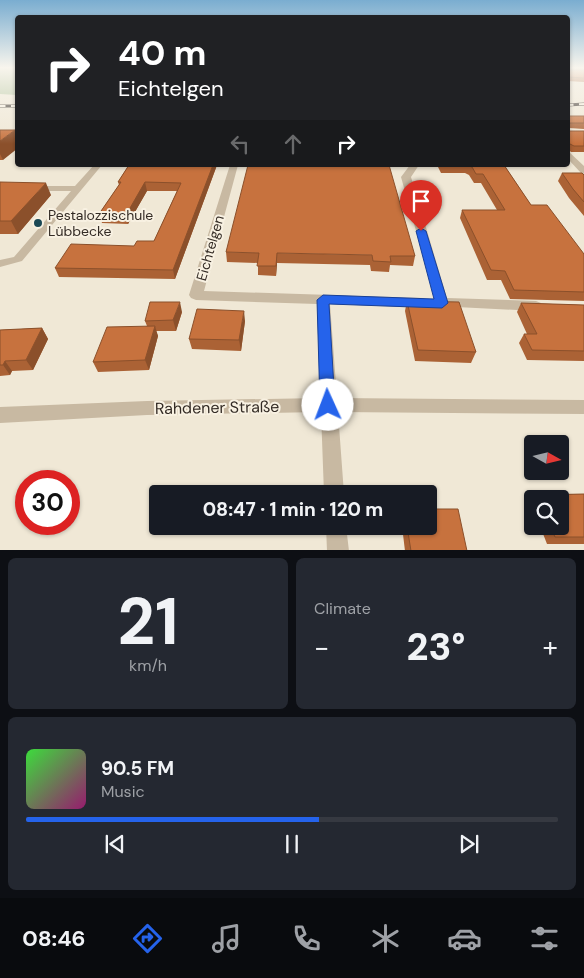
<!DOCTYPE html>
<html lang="en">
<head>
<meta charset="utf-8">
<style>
	body { margin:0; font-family:"DM Sans",sans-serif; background:#242831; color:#f1f3f6; height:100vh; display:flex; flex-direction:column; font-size:19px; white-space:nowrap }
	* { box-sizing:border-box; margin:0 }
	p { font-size:16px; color:#9ea1a6 }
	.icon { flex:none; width:28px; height:28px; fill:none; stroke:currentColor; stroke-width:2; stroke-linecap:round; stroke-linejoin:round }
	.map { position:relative; height:550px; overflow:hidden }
	.drawer { display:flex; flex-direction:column; gap:8px; padding:8px; background:#0d0f14; flex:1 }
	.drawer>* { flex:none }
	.guide { position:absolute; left:15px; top:15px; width:555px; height:152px; border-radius:5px; box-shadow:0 1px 4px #0004; background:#202124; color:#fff; overflow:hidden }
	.needle { width:32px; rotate:98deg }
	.controls { position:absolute; left:524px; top:435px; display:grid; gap:10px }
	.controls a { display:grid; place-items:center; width:45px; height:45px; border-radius:5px; background:#171b24; box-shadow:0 1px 4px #0004; font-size:25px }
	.speed { position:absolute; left:15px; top:470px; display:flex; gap:10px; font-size:25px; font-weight:700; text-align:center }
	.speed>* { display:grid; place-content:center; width:65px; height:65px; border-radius:50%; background:#171b24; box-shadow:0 1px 4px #0004; line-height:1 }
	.speed .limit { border:8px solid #d22; background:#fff; color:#111 }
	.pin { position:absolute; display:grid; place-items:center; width:42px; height:42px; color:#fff; margin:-51px -21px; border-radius:50% 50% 50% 0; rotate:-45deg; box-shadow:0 0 5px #0007 }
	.pin .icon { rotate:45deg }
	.me { position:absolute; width:55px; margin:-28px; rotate:358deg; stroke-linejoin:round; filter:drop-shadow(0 0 4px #0008) }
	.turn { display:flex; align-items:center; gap:18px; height:105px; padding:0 20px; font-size:22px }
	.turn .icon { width:65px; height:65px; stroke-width:2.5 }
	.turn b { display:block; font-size:35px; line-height:42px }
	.lanes { display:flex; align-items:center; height:48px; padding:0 20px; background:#0003; justify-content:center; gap:25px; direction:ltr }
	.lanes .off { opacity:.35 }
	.big { font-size:38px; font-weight:800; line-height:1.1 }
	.drawer .widget { flex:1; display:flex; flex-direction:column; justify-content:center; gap:8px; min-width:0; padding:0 18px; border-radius:8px; background:#242831 }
	.drawer .dial { align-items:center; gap:0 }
	.dial b { font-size:65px; line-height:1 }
	.song { display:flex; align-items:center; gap:15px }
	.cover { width:60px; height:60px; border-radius:8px; background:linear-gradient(135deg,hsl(120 70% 55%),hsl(320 70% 35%)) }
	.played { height:5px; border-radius:2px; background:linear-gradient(90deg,#2563eb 55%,#363941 55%) }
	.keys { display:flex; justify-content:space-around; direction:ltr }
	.heat { display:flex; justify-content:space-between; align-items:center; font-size:28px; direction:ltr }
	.drawer .tiles { flex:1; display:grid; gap:8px; grid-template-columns:1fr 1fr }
	.widget:last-child { grid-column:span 2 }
	.trip { position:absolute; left:149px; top:485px; width:288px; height:50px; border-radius:5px; background:#171b24; box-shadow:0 1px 4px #0004; font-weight:800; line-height:50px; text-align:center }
	.dock { display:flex; height:80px; justify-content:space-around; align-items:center; background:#090b0e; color:#9ea1a6 }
	.dock .icon { width:35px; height:35px }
	.dock .active { color:#2563eb }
	.dock b { font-size:22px; color:#f1f3f6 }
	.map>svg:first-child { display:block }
	.green { fill:#abbf96 }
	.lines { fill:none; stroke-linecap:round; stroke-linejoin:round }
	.lane { fill:#c8b9a2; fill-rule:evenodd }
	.street { fill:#c8b9a2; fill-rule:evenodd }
	.rail-casing { stroke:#332b25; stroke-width:3 }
	.rail { stroke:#f8f1e2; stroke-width:2; stroke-dasharray:5.5; stroke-linecap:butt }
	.wall { fill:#ab6235 }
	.shaded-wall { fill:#8b502b }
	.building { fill:#c7723e; stroke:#8b502b }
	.route { fill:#2563eb; stroke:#184099 }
	.poi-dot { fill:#1a4854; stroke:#f8f1e2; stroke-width:2 }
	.labels { text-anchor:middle; stroke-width:4; stroke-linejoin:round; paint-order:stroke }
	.poi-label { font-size:14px; fill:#332b25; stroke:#f8f1e2; text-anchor:start }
	.street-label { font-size:14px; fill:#332b25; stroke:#f8f1e2 }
	.near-street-label { font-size:16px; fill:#332b25; stroke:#f8f1e2 }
</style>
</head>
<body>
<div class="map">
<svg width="584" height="551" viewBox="0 0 584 551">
	<rect width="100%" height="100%" fill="#f0e8d6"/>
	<!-- green -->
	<path class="green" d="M0 67H17V95L0 94Z"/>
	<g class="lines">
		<!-- lane -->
		<path class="lane" d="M94 165H102L22 261 0 267V260L14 257 71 191H34L31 190V186H75Z"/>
		<!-- street -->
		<path class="street" d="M568 68H584V72H568Z
			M568 151 584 166V174L581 173 568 159Z
			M230 165H238L204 291 423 298 428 300 430 303 428 306 423 308 330 304 337 398 584 400V414L338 412 344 494H324L321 412 147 415 0 423V407L147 401 320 398 317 304 196 300 191 298 189 295Z
			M410 165H419L411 177 447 298 536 301 541 303 543 306 541 309 536 311 437 306 401 177Z
			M326 526H346L349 551H327Z"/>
		<defs>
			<path id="rail" d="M568 105 584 104
				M0 106H18"/>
		</defs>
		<!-- rail casing -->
		<use href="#rail" class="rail-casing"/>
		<!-- rail -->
		<use href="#rail" class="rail"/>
	</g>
	<!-- wall -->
	<path class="wall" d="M568 67V70H584V82L568 81Z
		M568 116H584V129L569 128 568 129 570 131H584V152H571L568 149V150Z
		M0 130 3 160H0Z
		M129 165H217L175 279 59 277 55 268 154 241 177 191H147L128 224 102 223 99 214 119 185 118 182Z
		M437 165H504L531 205 584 254V301L510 299 501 280H487L460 218 462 210H497L481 183H474L469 175 465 173H441Z
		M562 173 584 175V216L569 198 558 181Z
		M0 182 51 195 18 234H0Z
		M226 252 415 256 413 266 390 265 389 272 371 271 370 265 277 263 276 276 258 275V263L227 262Z
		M407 301 476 352 471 363 415 361 405 311Z
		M521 303 584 305V361L527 360 519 343 524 334H527L517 312Z
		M182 312 176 331H156L158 336 149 370 98 372 93 362 147 326 145 321Z
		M245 321 241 351 192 349 189 339Z
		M42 328 48 339 33 370 12 371 10 375 0 376V330Z
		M584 494V544H547L540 526H560V499H535L537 495Z
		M402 526H428L467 551H405Z"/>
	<!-- shaded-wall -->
	<path class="shaded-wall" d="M15 130 18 136V148L3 160 0 154V141Z
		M213 165H217L175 279 173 270Z
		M145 182 147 191 128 224 126 215Z
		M46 183 51 195 18 234 11 221Z
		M277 253V263L276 276V266Z
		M180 302 182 312 176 331 173 320Z
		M244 311 245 321 241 351 239 340Z
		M155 326 158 336 149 370 145 360Z
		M42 328 48 339 33 370 26 360Z
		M5 361 12 371 10 375 3 365Z"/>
	<!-- building -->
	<path class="building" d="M568 67V70H584V78L568 77Z
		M568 116H584V123H570L568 129 570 131H584V146H574L570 144 568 146Z
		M0 130H15L0 141Z
		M129 165H213L173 270 55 268 71 244 134 246 137 241H154L181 183 145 182 126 215 99 214 121 182H118Z
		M248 165H389L415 256H390L391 262 373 261 372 255 277 253 276 266H257L259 253 226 252Z
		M467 165H504L531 205H547L584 254V292L514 290 505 271 491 270 462 210H505L483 174H476L472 167Z
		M562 173H582L584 175V202L573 189Z
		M0 182 46 183 11 221H0Z
		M407 301 459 302 476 352 418 350Z
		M150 302H180L173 320 145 321Z
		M521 303 584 305V351L532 350 524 334H537Z
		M197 309 244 311 239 340 189 339Z
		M155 326 145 360 93 362 107 327Z
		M42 328 26 360 5 361 3 365H0V330Z
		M584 494V537H555L550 526H560V499H539L537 495Z
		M428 509H458L467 551H411L407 526H428Z"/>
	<!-- sky -->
	<linearGradient id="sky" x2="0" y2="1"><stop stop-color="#7aadd0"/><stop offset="0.47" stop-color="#f8f5ed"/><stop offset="1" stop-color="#f8f5ed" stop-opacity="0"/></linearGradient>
	<rect width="584" height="144" fill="url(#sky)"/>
	<!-- route -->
	<path class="route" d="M421 228 426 231 448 303 442 308 329 304 335 405 333 409 328 411 322 409 320 405 317 300 323 295 434 299 416 231Z"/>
	<!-- markers -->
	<circle class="poi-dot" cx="38" cy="223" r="5"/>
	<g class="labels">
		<!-- poi labels -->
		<g class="poi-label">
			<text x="48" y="220">Pestalozzischule<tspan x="48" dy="16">Lübbecke</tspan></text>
		</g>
		<!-- street labels -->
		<g class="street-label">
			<text transform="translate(210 248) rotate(-74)" y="5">Eichtelgen</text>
		</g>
		<!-- near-street labels -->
		<g class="near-street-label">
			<text transform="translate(217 407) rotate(-1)" y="6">Rahdener Straße</text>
		</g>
	</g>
</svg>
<div class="controls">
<a><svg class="needle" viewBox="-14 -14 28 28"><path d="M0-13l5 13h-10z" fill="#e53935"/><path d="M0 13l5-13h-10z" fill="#9ea1a6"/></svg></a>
<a><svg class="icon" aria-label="search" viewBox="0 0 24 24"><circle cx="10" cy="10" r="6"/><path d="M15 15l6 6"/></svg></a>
</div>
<div class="speed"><div class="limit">30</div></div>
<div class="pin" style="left:421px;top:231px;background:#d93025"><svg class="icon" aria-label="arrive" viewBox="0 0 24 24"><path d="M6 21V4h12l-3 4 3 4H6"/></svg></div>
<svg class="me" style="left:328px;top:405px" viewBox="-20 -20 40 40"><circle r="19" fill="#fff"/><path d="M0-13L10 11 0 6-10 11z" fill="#2563eb"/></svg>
<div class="trip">08:47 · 1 min · 120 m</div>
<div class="guide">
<div class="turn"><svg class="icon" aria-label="right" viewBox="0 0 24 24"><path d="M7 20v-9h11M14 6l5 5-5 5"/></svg><div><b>40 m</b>Eichtelgen</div></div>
<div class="lanes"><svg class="icon off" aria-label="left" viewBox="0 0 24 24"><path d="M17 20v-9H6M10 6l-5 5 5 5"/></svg><svg class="icon off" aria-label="ahead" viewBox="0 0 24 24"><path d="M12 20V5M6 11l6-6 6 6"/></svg><svg class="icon" aria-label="right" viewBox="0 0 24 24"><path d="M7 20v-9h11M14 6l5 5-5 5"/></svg></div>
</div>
</div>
<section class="drawer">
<div class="tiles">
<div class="widget dial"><b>21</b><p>km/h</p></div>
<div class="widget"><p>Climate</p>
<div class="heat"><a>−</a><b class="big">23°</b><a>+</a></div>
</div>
<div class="widget">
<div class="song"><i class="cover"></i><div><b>90.5 FM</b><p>Music</p></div></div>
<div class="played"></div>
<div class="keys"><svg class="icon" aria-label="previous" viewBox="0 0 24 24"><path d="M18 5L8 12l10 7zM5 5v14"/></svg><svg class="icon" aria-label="pause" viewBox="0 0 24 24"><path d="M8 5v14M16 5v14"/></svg><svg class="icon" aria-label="next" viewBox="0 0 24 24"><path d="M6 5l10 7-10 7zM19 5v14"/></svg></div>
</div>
</div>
</section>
<nav class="dock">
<b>08:46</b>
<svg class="icon active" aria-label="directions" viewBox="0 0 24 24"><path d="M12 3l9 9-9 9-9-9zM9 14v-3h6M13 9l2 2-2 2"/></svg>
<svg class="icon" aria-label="music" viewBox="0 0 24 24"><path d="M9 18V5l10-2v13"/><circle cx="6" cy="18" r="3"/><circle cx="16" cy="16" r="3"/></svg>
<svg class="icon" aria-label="phone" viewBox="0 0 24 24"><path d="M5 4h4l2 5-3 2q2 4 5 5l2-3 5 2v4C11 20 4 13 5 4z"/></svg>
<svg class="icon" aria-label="climate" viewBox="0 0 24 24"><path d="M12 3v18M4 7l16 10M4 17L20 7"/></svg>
<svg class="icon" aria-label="car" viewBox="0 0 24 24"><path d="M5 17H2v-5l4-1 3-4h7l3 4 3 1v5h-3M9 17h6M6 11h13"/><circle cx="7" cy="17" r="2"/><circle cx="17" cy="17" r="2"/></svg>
<svg class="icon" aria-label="filters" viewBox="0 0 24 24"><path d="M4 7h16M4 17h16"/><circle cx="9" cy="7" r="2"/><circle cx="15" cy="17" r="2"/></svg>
</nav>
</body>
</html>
